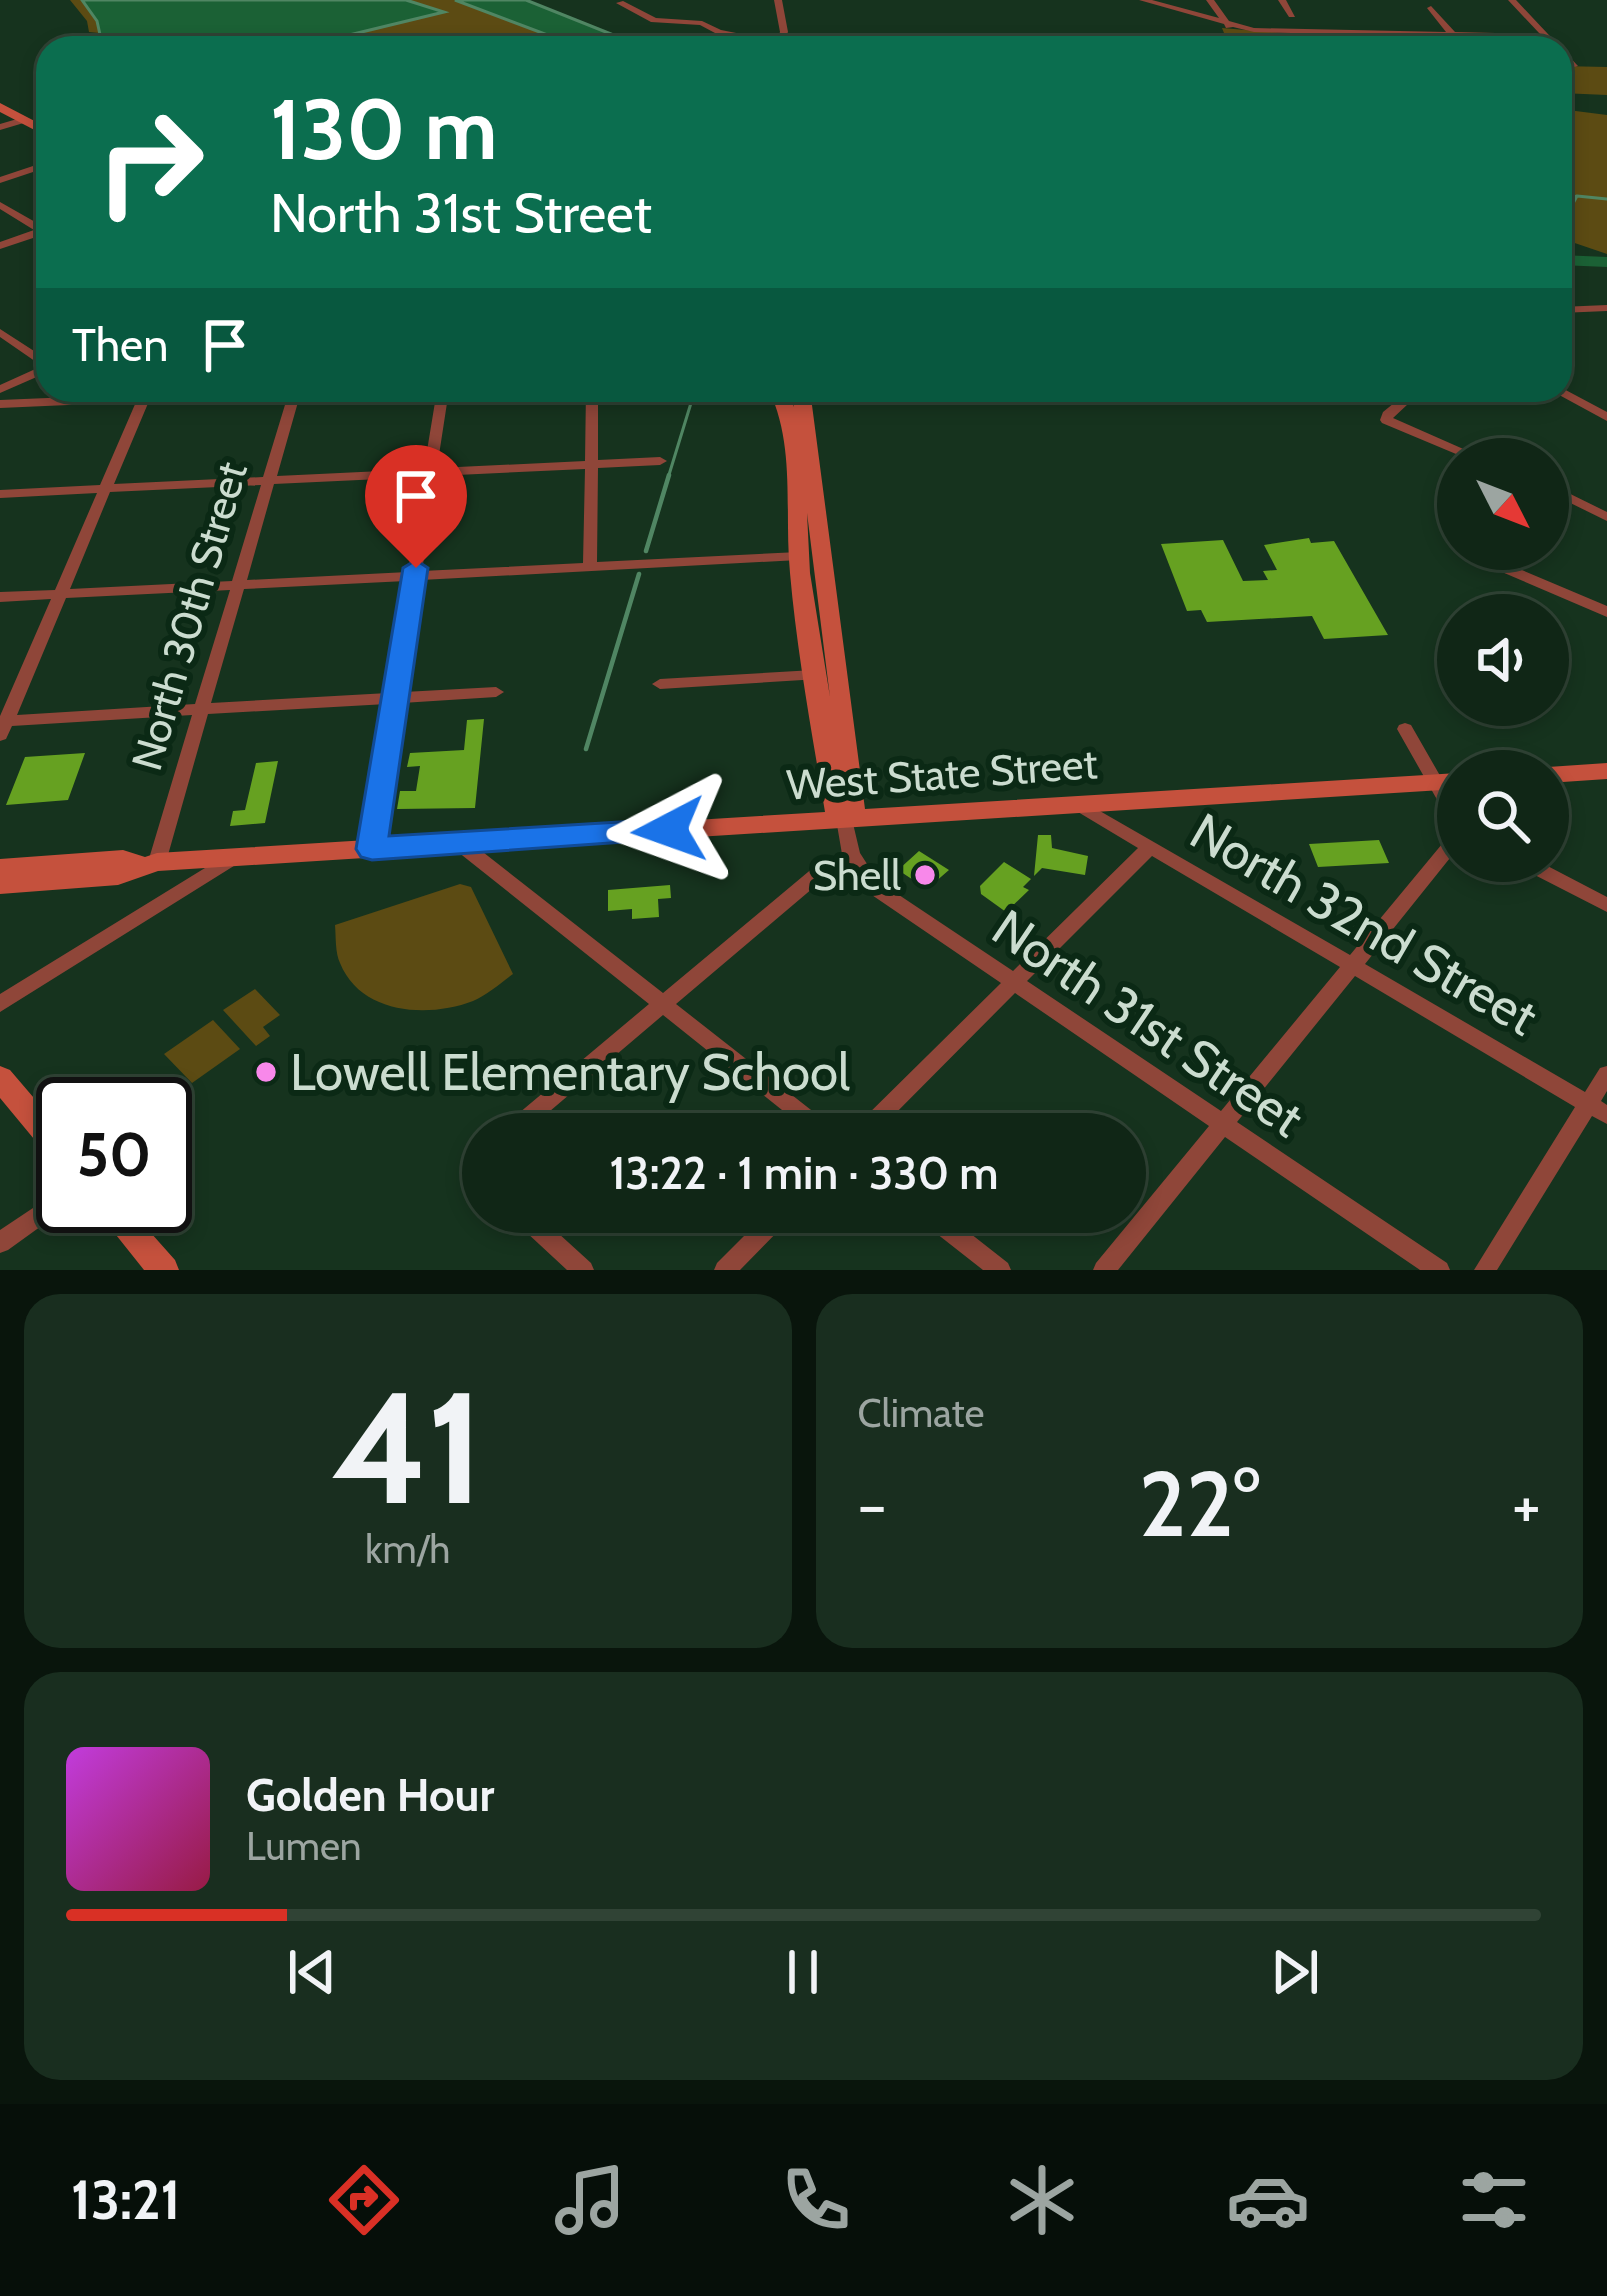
<!DOCTYPE html>
<html lang="en">
<head>
<meta charset="utf-8">
<style>
	body { margin:0; font-family:Cabin,sans-serif; background:#192e1f; color:#f1f3f6; height:100vh; display:flex; flex-direction:column; font-size:45px; white-space:nowrap }
	* { box-sizing:border-box; margin:0 }
	p { font-size:39px; color:#9ca5a1 }
	.icon { flex:none; width:66px; height:66px; fill:none; stroke:currentColor; stroke-width:2; stroke-linecap:round; stroke-linejoin:round }
	.map { position:relative; height:1270px; overflow:hidden }
	.drawer { display:flex; flex-direction:column; gap:24px; padding:24px; background:#09150c; flex:1 }
	.drawer>* { flex:none }
	.guide { position:absolute; left:36px; top:36px; width:1536px; height:366px; border-radius:36px; box-shadow:0 6px 18px #0003,0 0 0 3px #304335; background:#0b6e4f; color:#fff; overflow:hidden }
	.needle { width:78px; rotate:132deg }
	.tools { position:absolute; left:1437px; top:438px; display:grid; gap:24px }
	.tools a { display:grid; place-items:center; width:132px; height:132px; border-radius:50%; background:#102616; box-shadow:0 6px 18px #0003,0 0 0 3px #304335; font-size:60px }
	.speed { position:absolute; left:36px; top:1077px; display:flex; gap:24px; font-size:60px; font-weight:700; text-align:center }
	.speed>* { display:grid; place-content:center; width:156px; height:156px; border-radius:50%; background:#102616; box-shadow:0 6px 18px #0003,0 0 0 3px #304335; line-height:1 }
	.speed .limit { border:6px solid #111; border-radius:18px; background:#fff; color:#111 }
	.pin { position:absolute; display:grid; place-items:center; width:102px; height:102px; color:#fff; margin:-123px -51px; border-radius:50% 50% 50% 0; rotate:-45deg; box-shadow:0 0 12px #0007 }
	.pin .icon { rotate:45deg }
	.me { position:absolute; width:132px; margin:-66px; rotate:266deg; stroke-linejoin:round; filter:drop-shadow(0 0 9px #0008) }
	.turn { display:flex; align-items:center; gap:42px; height:252px; padding:0 36px; font-size:54px }
	.turn .icon { width:156px; height:156px; stroke-width:2.5 }
	.turn b { display:block; font-size:84px; line-height:102px }
	.then { display:flex; align-items:center; height:114px; padding:0 36px; background:#0003; gap:24px; font-size:45px }
	.big { font-size:90px; font-weight:600; line-height:1.1 }
	.drawer .tile { flex:1; display:flex; flex-direction:column; justify-content:center; gap:18px; min-width:0; padding:0 42px; border-radius:36px; background:#192e1f }
	.drawer .dial { align-items:center; gap:0 }
	.dial b { font-size:156px; line-height:1 }
	.song { display:flex; align-items:center; gap:36px }
	.cover { width:144px; height:144px; border-radius:18px; background:linear-gradient(135deg,hsl(290 70% 55%),hsl(340 70% 35%)) }
	.played { height:12px; border-radius:6px; background:linear-gradient(90deg,#d93025 15%,#304335 15%) }
	.keys { display:flex; justify-content:space-around; direction:ltr }
	.heat { display:flex; justify-content:space-between; align-items:center; font-size:66px; direction:ltr }
	.drawer .tiles { flex:1; display:grid; gap:24px; grid-template-columns:1fr 1fr }
	.tile:last-child { grid-column:span 2 }
	.trip { position:absolute; left:462px; top:1113px; width:684px; height:120px; border-radius:60px; background:#102616; box-shadow:0 6px 18px #0003,0 0 0 3px #304335; font-weight:600; line-height:120px; text-align:center }
	.tab-bar { display:flex; height:192px; justify-content:space-around; align-items:center; background:#060f09; color:#9ca5a1 }
	.tab-bar .icon { width:84px; height:84px }
	.tab-bar .active { color:#d93025 }
	.tab-bar b { font-size:54px; color:#f1f3f6 }
	.map>svg:first-child { display:block }
	.green { fill:#5c4b13 }
	.water { fill:#1b6135; stroke:#508663; stroke-width:3 }
	.lines { fill:none; stroke-linecap:round; stroke-linejoin:round }
	.stream-far1 { stroke:#508663; stroke-width:3 }
	.stream { stroke:#508663; stroke-width:4.5 }
	.canal { stroke:#1b6135; stroke-width:10 }
	.building { fill:#66a121 }
	.street { fill:#8f4639; fill-rule:evenodd }
	.secondary { fill:#c5513d; fill-rule:evenodd }
	.route { fill:#1a73e8; stroke:#114b97; stroke-width:3 }
	.poi-dot { fill:#f888ea; stroke:#0b2915; stroke-width:4.5 }
	.labels { text-anchor:middle; stroke-width:12; stroke-linejoin:round; paint-order:stroke }
	.street-label { font-size:42px; fill:#cbdccf; stroke:#0b2915 }
	.poi-label { font-size:42px; fill:#cbdccf; stroke:#0b2915; text-anchor:end }
	.near-street-label { font-size:51px; fill:#cbdccf; stroke:#0b2915 }
	.near-poi-label { font-size:51px; fill:#cbdccf; stroke:#0b2915; text-anchor:start }
</style>
</head>
<body>
<div class="map">
<svg width="1607" height="1270" viewBox="0 0 1607 1270">
	<rect width="100%" height="100%" fill="#16331e"/>
	<!-- green -->
	<path class="green" d="M70 0H455L582 48H98L91 38 99 33 89 32 87 21Z
		M1222 28 1328 37 1331 48H1230Z
		M1560 66 1607 67V95L1560 93Z
		M1560 109 1607 115V254L1560 238Z
		M460 884 471 887 513 974C501 983 487 995 473 1001 429 1018 361 1015 340 963 335 953 336 937 335 925Z
		M255 989 280 1015 263 1027 270 1036 256 1046 223 1010Z
		M213 1020 240 1049 192 1083 164 1054Z"/>
	<!-- water -->
	<path class="water" d="M82 0H406L444 12 341 37 438 48H103L97 21Z
		M455 0H526L646 48H582Z"/>
	<g class="lines">
		<!-- stream-far1 -->
		<path class="stream-far1" d="M1560 203 1577 196 1607 199
			M1560 227 1577 196
			M668 478 695 390"/>
		<!-- stream -->
		<path class="stream" d="M646 551 669 475
			M586 749 639 574"/>
		<!-- canal -->
		<path class="canal" d="M1560 260 1607 262"/>
	</g>
	<!-- building -->
	<path class="building" d="M1309 538 1311 543 1334 541 1388 635 1324 639 1312 616 1207 622 1201 610 1187 611 1161 544 1223 540 1243 581 1268 580 1263 571 1277 570 1264 545Z
		M484 719 475 808 397 809 400 791H416L420 766 407 767 410 753 464 750 467 720Z
		M85 753 68 800 6 805 25 757Z
		M278 761 265 823 230 826 233 811 245 810 256 763Z
		M1038 835H1051L1052 848 1088 856 1085 875 1042 868 1034 876Z
		M1379 840 1389 863 1318 867 1309 844Z
		M919 851 949 870 927 889 898 870Z
		M1004 862 1031 879 1023 887 1029 890 1006 912 981 894 980 886Z
		M670 885 671 898 658 899 659 917 632 919V909L608 911V890Z"/>
	<g class="lines">
		<!-- street -->
		<path class="street" d="M774 0H782L788 32 783 41 876 45 924 40 928 43 906 48 774 46 715 33 700 25 651 22 616 3 623 1 656 18 702 21 721 30 776 41 780 32Z
			M1139 0H1152L1219 18 1206 0H1214L1229 21 1254 28 1446 32 1427 8 1431 6 1455 32 1540 34 1508 0H1516L1578 66 1571 68 1560 55V48H1553L1545 39 1254 32 1233 27 1226 28 1224 24Z
			M1278 0H1286L1295 17H1289Z
			M24 117 27 118V122L0 130V124Z
			M48 161V167L0 183V177Z
			M0 202 44 227 48 226V237L42 235 0 249V242L34 230 0 209Z
			M1607 305V311L1560 313V307Z
			M0 329 48 360V372L0 393V385L42 366 0 337Z
			M1560 387 1607 412V421L1550 390H1560Z
			M238 390H330L324 394 300 395 277 476 424 469 437 390H449L437 468 585 461 586 390H598V460L660 457 667 461 660 465 598 468 597 562 799 552 806 556 799 560 421 580 404 692 496 687 504 692 496 697 402 703 378 854 372 855 366 854 363 849 387 704 208 714 166 862 163 867 157 869 151 867 148 862 192 715 12 726 6 739 0 741V716L51 599 0 602V592L55 590 97 493 0 498V490L100 485 136 402 0 408V400ZM288 395 263 477 114 484 149 401ZM585 469 583 563 422 571 436 476ZM423 477 408 572 247 580 274 484ZM261 485 232 581 70 589 110 492ZM406 581 388 693 211 703 244 589ZM230 590 195 704 17 715 66 598Z
			M1410 390H1423L1393 418 1486 459H1468L1382 423 1380 420 1383 412Z
			M1548 483 1607 512V521L1548 492Z
			M1458 545V549H1472L1607 606V617L1455 552 1453 549Z
			M814 670 822 675 819 679 660 689 652 684 660 679Z
			M1405 723 1411 725 1458 807V828L1452 826 1397 729 1399 725Z
			M1079 799 1350 955 1452 832 1458 830V848L1365 964 1585 1092 1600 1068 1607 1066V1091L1601 1101 1607 1105V1124L1592 1116 1497 1270H1474L1575 1107 1355 976 1237 1122 1447 1263 1450 1270H1420L1225 1137 1118 1270H1093L1096 1263 1209 1126 1015 993 875 1134H851L854 1128 1001 983 866 891 842 854 836 819 839 815H851L860 853 878 881 1013 971 1138 848 1073 809 1071 805 1073 801ZM1152 856 1340 967 1221 1111 1027 981Z
			M459 837 465 838 663 993 814 867 820 865 826 867 829 872 826 877 676 1004 834 1128 837 1134H812L663 1015 523 1134H498L501 1128 649 1004 453 848 450 843 453 838Z
			M231 852 237 854 240 859 237 864 0 1012V994Z
			M1514 861H1538L1607 897V912L1517 866Z
			M63 1188V1206H69L8 1250 0 1253V1230Z
			M509 1212H535L591 1263 594 1270H567L512 1219Z
			M768 1212H793L790 1219 740 1270H714L717 1263Z
			M915 1212H943L1008 1263 1011 1270H983L918 1219Z"/>
		<!-- secondary -->
		<path class="secondary" d="M0 103 48 128V137L0 112Z
			M769 390H787L794 407 792 390H810L865 809 1458 773V789L158 871 118 885 0 894V859L123 850 145 857 157 853 825 812C812 733 797 653 790 573 784 511 796 448 769 390ZM807 513 830 697 810 573Z
			M1607 763V779L1548 783V771H1539L1548 767Z
			M0 1066 10 1070 63 1132V1166L53 1162 0 1098Z
			M93 1206H127L175 1260 179 1270H144Z"/>
	</g>
	<!-- route -->
	<path class="route" d="M416 560 428 568 389 836 669 819 680 822 685 830 680 838 372 860 361 857 356 849 403 568Z"/>
	<!-- markers -->
	<g class="poi-dot">
		<circle cx="925" cy="875" r="12"/>
		<circle cx="266" cy="1072" r="12"/>
	</g>
	<g class="labels">
		<!-- street labels -->
		<g class="street-label">
			<text transform="translate(189 616) rotate(-74)" y="15">North 30th Street</text>
			<text transform="translate(942 774) rotate(-4)" y="15">West State Street</text>
		</g>
		<!-- poi labels -->
		<g class="poi-label">
			<text x="901" y="890">Shell</text>
		</g>
		<!-- near-street labels -->
		<g class="near-street-label">
			<text transform="translate(1364 924) rotate(30)" y="18">North 32nd Street</text>
			<text transform="translate(1148 1023) rotate(34)" y="18">North 31st Street</text>
		</g>
		<!-- near-poi labels -->
		<g class="near-poi-label">
			<text x="290" y="1090">Lowell Elementary School</text>
		</g>
	</g>
</svg>
<div class="tools">
<a><svg class="needle" viewBox="-14 -14 28 28"><path d="M0-13l5 13h-10z" fill="#e53935"/><path d="M0 13l5-13h-10z" fill="#9ca5a1"/></svg></a>
<a><svg class="icon" aria-label="sound" viewBox="0 0 24 24"><path d="M4 9h4l5-4v14l-5-4H4zM17 9q2 3 0 6"/></svg></a>
<a><svg class="icon" aria-label="search" viewBox="0 0 24 24"><circle cx="10" cy="10" r="6"/><path d="M15 15l6 6"/></svg></a>
</div>
<div class="speed"><div class="limit">50</div></div>
<div class="pin" style="left:416px;top:568px;background:#d93025"><svg class="icon" aria-label="arrive" viewBox="0 0 24 24"><path d="M6 21V4h12l-3 4 3 4H6"/></svg></div>
<svg class="me" style="left:669px;top:830px" viewBox="-20 -20 40 40"><path d="M0-17L14 15 0 8-14 15z" fill="#1a73e8" stroke="#fff" stroke-width="4"/></svg>
<div class="trip">13:22 · 1 min · 330 m</div>
<div class="guide">
<div class="turn"><svg class="icon" aria-label="right" viewBox="0 0 24 24"><path d="M7 20v-9h11M14 6l5 5-5 5"/></svg><div><b>130 m</b>North 31st Street</div></div>
<div class="then">Then<svg class="icon" aria-label="arrive" viewBox="0 0 24 24"><path d="M6 21V4h12l-3 4 3 4H6"/></svg></div>
</div>
</div>
<section class="drawer">
<div class="tiles">
<div class="tile dial"><b>41</b><p>km/h</p></div>
<div class="tile"><p>Climate</p>
<div class="heat"><a>−</a><b class="big">22°</b><a>+</a></div>
</div>
<div class="tile">
<div class="song"><i class="cover"></i><div><b>Golden Hour</b><p>Lumen</p></div></div>
<div class="played"></div>
<div class="keys"><svg class="icon" aria-label="previous" viewBox="0 0 24 24"><path d="M18 5L8 12l10 7zM5 5v14"/></svg><svg class="icon" aria-label="pause" viewBox="0 0 24 24"><path d="M8 5v14M16 5v14"/></svg><svg class="icon" aria-label="next" viewBox="0 0 24 24"><path d="M6 5l10 7-10 7zM19 5v14"/></svg></div>
</div>
</div>
</section>
<nav class="tab-bar">
<b>13:21</b>
<svg class="icon active" aria-label="directions" viewBox="0 0 24 24"><path d="M12 3l9 9-9 9-9-9zM9 14v-3h6M13 9l2 2-2 2"/></svg>
<svg class="icon" aria-label="music" viewBox="0 0 24 24"><path d="M9 18V5l10-2v13"/><circle cx="6" cy="18" r="3"/><circle cx="16" cy="16" r="3"/></svg>
<svg class="icon" aria-label="phone" viewBox="0 0 24 24"><path d="M5 4h4l2 5-3 2q2 4 5 5l2-3 5 2v4C11 20 4 13 5 4z"/></svg>
<svg class="icon" aria-label="climate" viewBox="0 0 24 24"><path d="M12 3v18M4 7l16 10M4 17L20 7"/></svg>
<svg class="icon" aria-label="car" viewBox="0 0 24 24"><path d="M5 17H2v-5l4-1 3-4h7l3 4 3 1v5h-3M9 17h6M6 11h13"/><circle cx="7" cy="17" r="2"/><circle cx="17" cy="17" r="2"/></svg>
<svg class="icon" aria-label="filters" viewBox="0 0 24 24"><path d="M4 7h16M4 17h16"/><circle cx="9" cy="7" r="2"/><circle cx="15" cy="17" r="2"/></svg>
</nav>
</body>
</html>
